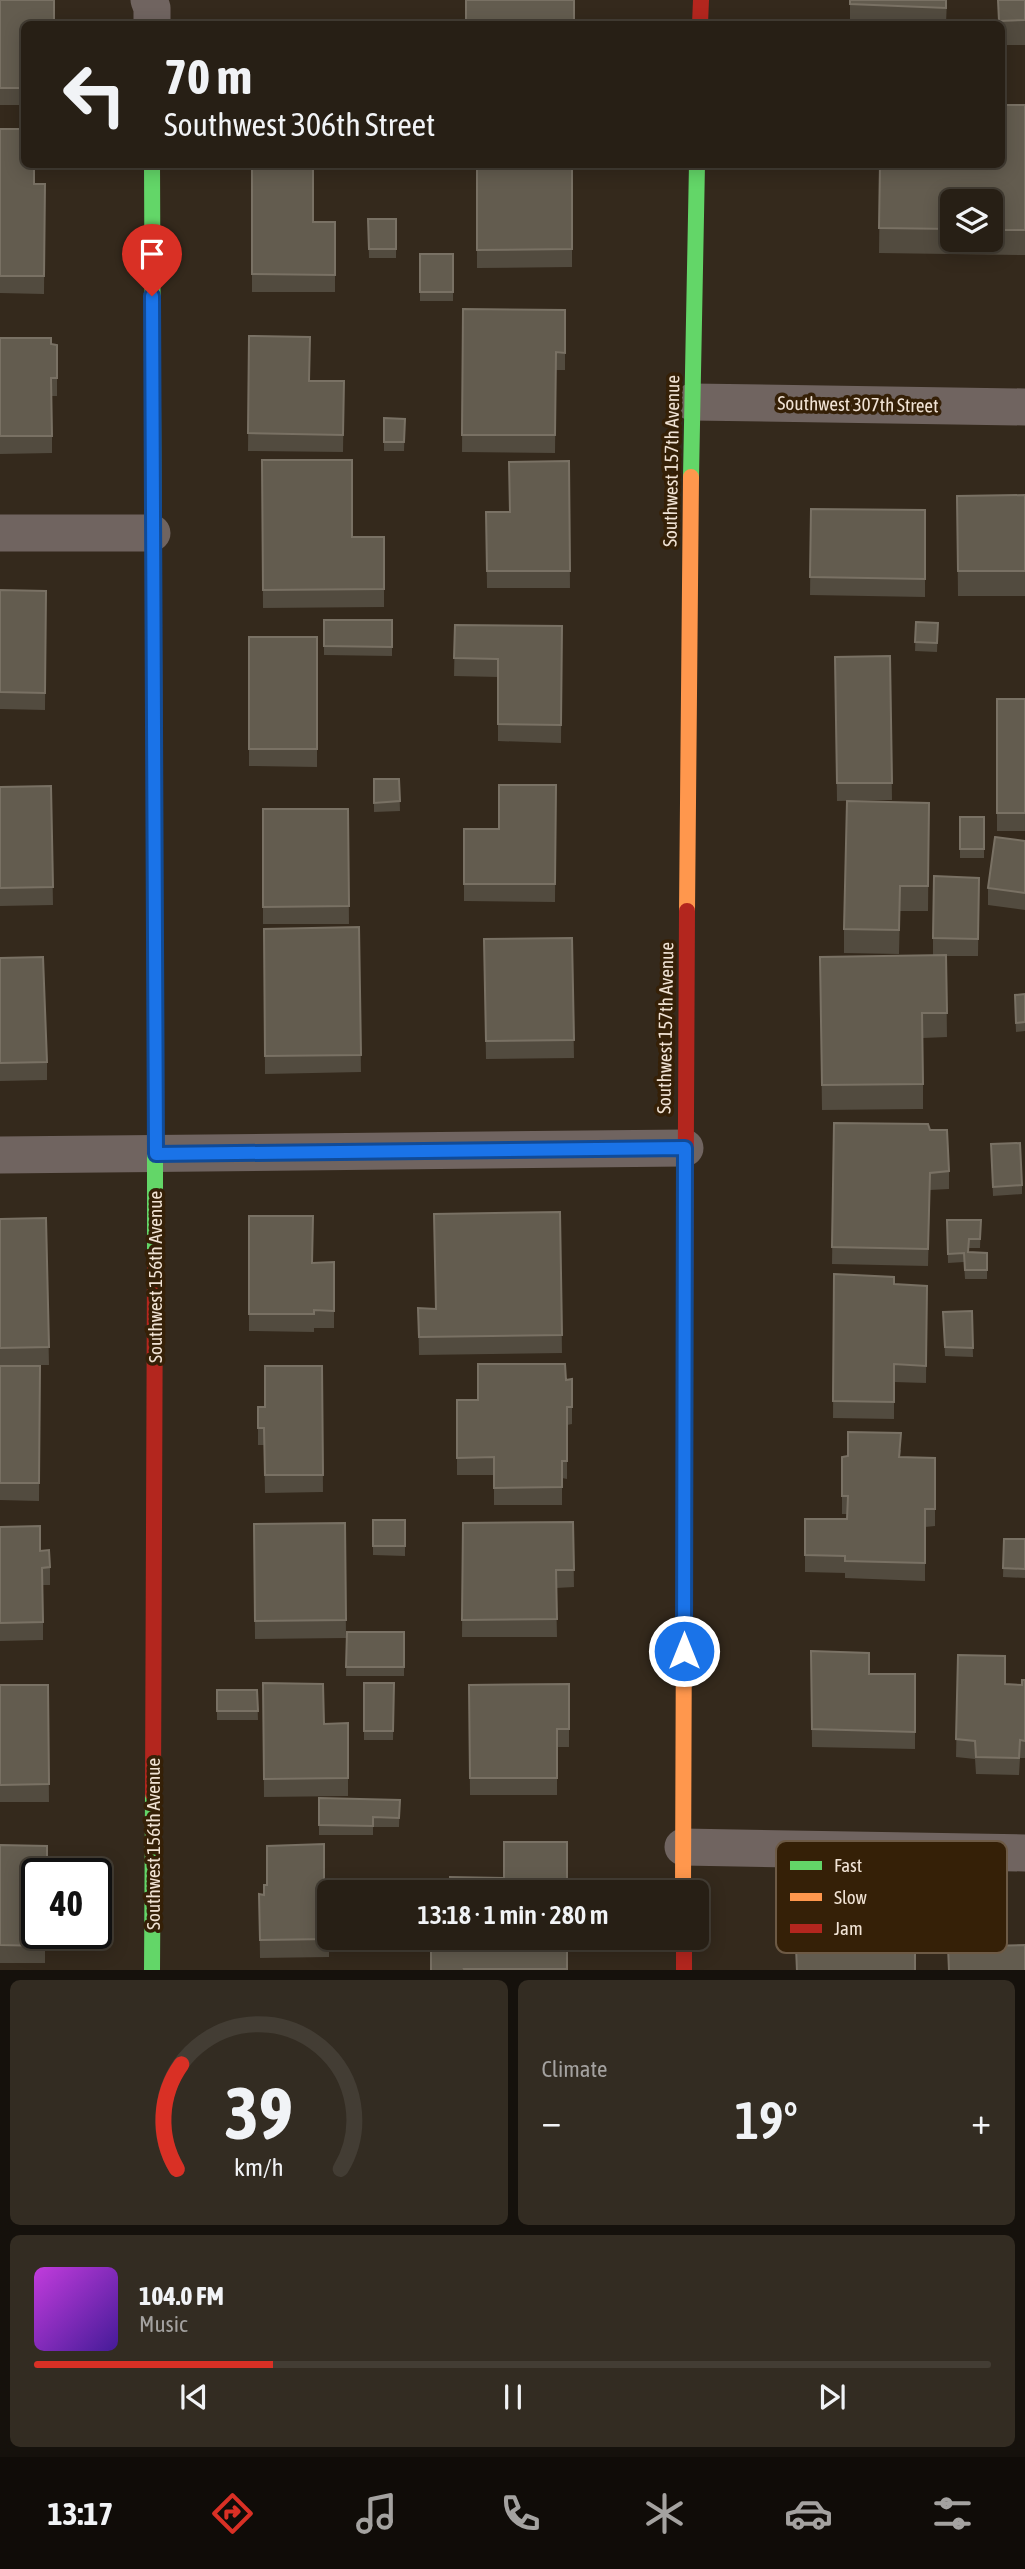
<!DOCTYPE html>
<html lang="en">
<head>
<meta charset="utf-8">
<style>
	body { margin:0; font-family:"Asap Condensed",sans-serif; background:#332c22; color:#f1f3f6; height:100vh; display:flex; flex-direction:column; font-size:26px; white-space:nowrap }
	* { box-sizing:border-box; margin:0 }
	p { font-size:23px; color:#a4a2a0 }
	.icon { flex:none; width:38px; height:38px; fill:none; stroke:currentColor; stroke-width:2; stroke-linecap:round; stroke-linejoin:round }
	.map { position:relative; height:1970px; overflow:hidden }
	.panel { display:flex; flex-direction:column; gap:10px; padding:10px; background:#15110c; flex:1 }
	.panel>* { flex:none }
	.guide { position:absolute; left:21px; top:21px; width:984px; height:147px; border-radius:10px; box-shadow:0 4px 18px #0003,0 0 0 2px #433d34; background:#271f15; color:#f1f3f6; overflow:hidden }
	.tools { position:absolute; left:940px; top:189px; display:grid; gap:14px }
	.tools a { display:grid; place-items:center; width:63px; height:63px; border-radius:10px; background:#271f15; box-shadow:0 4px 18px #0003,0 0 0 2px #433d34; font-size:35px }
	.speed { position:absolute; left:21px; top:1858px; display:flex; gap:14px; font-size:35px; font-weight:700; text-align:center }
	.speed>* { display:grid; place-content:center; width:91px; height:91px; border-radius:50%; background:#271f15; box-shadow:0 4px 18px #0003,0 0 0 2px #433d34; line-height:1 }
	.speed .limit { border:4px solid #111; border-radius:10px; background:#fff; color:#111 }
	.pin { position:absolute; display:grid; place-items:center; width:60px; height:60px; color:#fff; margin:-72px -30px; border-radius:50% 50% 50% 0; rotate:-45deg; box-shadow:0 0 7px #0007 }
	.pin .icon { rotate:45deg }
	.me { position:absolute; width:77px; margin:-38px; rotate:0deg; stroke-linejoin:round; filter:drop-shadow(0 0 5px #0008) }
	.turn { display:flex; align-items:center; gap:24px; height:147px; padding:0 28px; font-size:32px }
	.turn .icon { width:91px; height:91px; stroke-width:2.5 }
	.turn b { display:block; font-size:49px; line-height:60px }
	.big { font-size:52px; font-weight:600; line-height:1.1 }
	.panel .card { flex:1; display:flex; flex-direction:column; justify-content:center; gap:10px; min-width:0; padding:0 24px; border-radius:10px; background:#332c22 }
	.panel .dial { align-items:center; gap:0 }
	.dial svg { height:182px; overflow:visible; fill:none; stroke:#433d34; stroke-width:7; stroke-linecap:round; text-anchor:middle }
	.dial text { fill:#f1f3f6; stroke:none }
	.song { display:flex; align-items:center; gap:21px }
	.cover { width:84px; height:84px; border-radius:10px; background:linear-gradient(135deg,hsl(290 70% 55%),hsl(260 70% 35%)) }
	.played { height:7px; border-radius:4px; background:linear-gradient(90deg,#d93025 25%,#433d34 25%) }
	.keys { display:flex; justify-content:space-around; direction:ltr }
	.heat { display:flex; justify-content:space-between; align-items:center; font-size:38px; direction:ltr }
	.panel .tiles { flex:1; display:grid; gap:10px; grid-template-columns:1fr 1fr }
	.card:last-child { grid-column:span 2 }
	.trip { position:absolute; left:317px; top:1880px; width:392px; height:70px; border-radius:10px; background:#271f15; box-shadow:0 4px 18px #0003,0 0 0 2px #433d34; font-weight:600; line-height:70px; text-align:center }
	.tab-bar { display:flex; height:112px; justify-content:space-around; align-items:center; background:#100c08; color:#a4a2a0 }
	.tab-bar .icon { width:49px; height:49px }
	.tab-bar .selected { color:#d93025 }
	.tab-bar b { font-size:32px; color:#f1f3f6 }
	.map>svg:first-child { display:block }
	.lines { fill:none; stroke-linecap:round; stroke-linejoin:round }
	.street { stroke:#706460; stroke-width:37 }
	.fast { stroke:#63d668; stroke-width:16 }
	.slow { stroke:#ff974d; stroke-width:16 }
	.jam { stroke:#b3261e; stroke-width:16 }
	.wall { fill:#524b3f; fill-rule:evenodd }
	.building { fill:#635c4f; stroke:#797164; stroke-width:2 }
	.route-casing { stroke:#114b97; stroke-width:18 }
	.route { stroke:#1a73e8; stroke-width:12 }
	.labels { text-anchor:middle; stroke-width:7; stroke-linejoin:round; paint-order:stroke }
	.street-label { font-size:19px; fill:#f1e3d5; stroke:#352007 }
	.key { fill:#352007; stroke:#6d5a45; stroke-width:2 }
	.key-label { font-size:19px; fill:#f1e3d5 }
</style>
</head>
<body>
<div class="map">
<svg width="1025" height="1971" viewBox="0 0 1025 1971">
	<rect width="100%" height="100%" fill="#34291c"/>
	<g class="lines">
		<!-- street -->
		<path class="street" d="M149 0 152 8V24
			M692 402 1025 407
			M0 533H152
			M0 1155 685 1148
			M683 1847 1025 1853"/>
		<!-- fast -->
		<path class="fast" d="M152 164 154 642
			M691 477 697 164
			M155 984V1261
			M152 1971 153 1794"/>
		<!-- slow -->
		<path class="slow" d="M154 642 155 984
			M687 911 691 477
			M683 1892 685 1316"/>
		<!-- jam -->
		<path class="jam" d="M700 24 701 0
			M685 1316 687 911
			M153 1794 155 1261
			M684 1937V1971"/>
	</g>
	<!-- wall -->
	<path class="wall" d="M0 0 24 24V105H0Z
		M850 0H947L946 24H850Z
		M998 0H1025V45H1001V24H998Z
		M1025 105V255L879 253 880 164ZM952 201H990V240H952Z
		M0 129 34 184H45L44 294 0 293Z
		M252 164 313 222H335V292H252Z
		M477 164H572V267L477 268Z
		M368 219H396V258H369Z
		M420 254H453V301H420Z
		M463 309 565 310V370H556L555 453 462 452Z
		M249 336 310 381H344L343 452 248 451Z
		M0 338 57 345V396H52V453L0 454Z
		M384 418 405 419 404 451H384Z
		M262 460 352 537H384V607L263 608Z
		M569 461 570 588H487L486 512H509Z
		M1025 495V596H958L957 496Z
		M811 509 925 510V597L810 595Z
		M0 590 46 591 45 710 0 709Z
		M324 620H392V656L324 655Z
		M916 622 938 623 937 652 915 651Z
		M455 625 562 626 561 743 498 741V677L454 676Z
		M249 637H317V767L249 766Z
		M890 656 892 800 837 801 835 657Z
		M997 699H1025V831H997Z
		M374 779H399L400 811 374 812Z
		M556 785 555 902 464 901V829H499Z
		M51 786 53 905 0 906V787Z
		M929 803 928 911H900L899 954 844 953V929Z
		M263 809H348L349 924H263Z
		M960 817H984V858H960Z
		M1025 841V910L988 905V888Z
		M979 878 978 956H946L947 1037 923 1038V1109L822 1110 820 957 933 956V938Z
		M359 927 361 1072 265 1074 264 929Z
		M572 938 574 1058 486 1059 484 939Z
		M0 958 47 1062V1080L0 1081Z
		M1025 994V1031L1016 1032 1015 1004Z
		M834 1123 930 1130 949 1171V1189L930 1190 928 1266 832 1264Z
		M991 1144 1022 1185V1194L993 1196Z
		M560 1212 562 1353 419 1355 418 1308 435 1309Z
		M249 1216 313 1263 334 1262V1328H314V1332L249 1331Z
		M46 1218 49 1365H0V1219Z
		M947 1220H981L980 1248H969V1252L987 1253V1279H965L964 1262 948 1263Z
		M834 1274 894 1284 927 1286 926 1383 894 1382V1419L833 1418Z
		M972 1311 973 1357 945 1356 943 1312Z
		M0 1366H40L39 1501 0 1500Z
		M322 1366 323 1492 265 1493 264 1445H258V1424L265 1407Z
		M572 1379V1424L567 1425V1479L562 1478V1505H494V1475H457V1400H478Z
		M901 1450 900 1457 935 1458V1526L925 1527V1581L845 1578V1573L805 1572V1519H847L848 1514H842V1457Z
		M373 1520H405V1556L373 1555Z
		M573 1522 574 1587 556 1588 557 1637H462L463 1523Z
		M345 1523 346 1638 255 1639 254 1524Z
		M0 1527 40 1551 50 1567V1585H43V1640L0 1641Z
		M1004 1539H1025V1578L1003 1577Z
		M347 1632H404V1676H346Z
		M811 1651 869 1674H915V1749L812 1747Z
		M958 1655 1005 1684 1022 1685V1680H1025V1758H1020L1019 1775 976 1774 975 1759 956 1757Z
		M263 1683 324 1724 348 1723V1796L264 1797Z
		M364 1683H394L393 1740H364Z
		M569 1684V1747H557V1795H470L469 1685Z
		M0 1685H48L49 1802H0Z
		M217 1690H257L258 1720H217Z
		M319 1798 400 1800 399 1827H373V1835H319Z
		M0 1845 47 1868 37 1874 45 1934V1963H0Z
		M324 1890 329 1937V1957L260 1958 259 1894Z
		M567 1937V1971H431L450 1943Z"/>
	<!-- building -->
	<path class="building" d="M0 0H54V24H24V88H0Z
		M466 0H574V24H466Z
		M850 0H946V8L850 4Z
		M998 0H1025V20L999 21Z
		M254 20H327V24H254Z
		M1004 105H1025V230H990V201H952V229L879 228 880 164H1001V109H1004Z
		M0 129H24V164H34V184H45L44 276H0Z
		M252 164H313V222H335V275L252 274Z
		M477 164H572V249L477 250Z
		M368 219H396V249H369Z
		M420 254H453V292H420Z
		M463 309 565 310V353L556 352 555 435H462Z
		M249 336 310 337 309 381H344L343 435 248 433Z
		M0 338H51V344L57 345V378H51L52 436H0Z
		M384 418 405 419 404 442H384Z
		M262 460H352V537H384V589L263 590Z
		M569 461 570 571H487L486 512H510L509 462Z
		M1025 495V571H958L957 496Z
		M811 509 925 510V579L810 577Z
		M0 590 46 591 45 693 0 692Z
		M324 620H392V647L324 646Z
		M916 622 938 623 937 643 915 642Z
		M455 625 562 626 561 725 498 724V659L454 658Z
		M249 637H317V749H249Z
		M890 656 892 783H837L835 657Z
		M997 699H1025V813H997Z
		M374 779H399L400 801 374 803Z
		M499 785H556L555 884H464V829H499Z
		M51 786 53 887 0 888V787Z
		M847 801 929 803 928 886H900L899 930 844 929Z
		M263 809H348L349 906 263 907Z
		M960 817H984V849H960Z
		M995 837 1025 841V893L988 888Z
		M934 876 979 878 978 939 933 938Z
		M359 927 361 1055 265 1056 264 929Z
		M572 938 574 1040 486 1041 484 939Z
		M946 955 947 1013H922L923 1084 822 1085 820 957Z
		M43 957 47 1062 0 1063V958Z
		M1025 994V1022L1016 1023 1015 995Z
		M834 1123 928 1124 930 1130H947L949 1171 930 1173 928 1249 832 1247Z
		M1020 1143 1022 1185 993 1187 991 1144Z
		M560 1212 562 1335 419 1337 418 1308 436 1309 434 1214Z
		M249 1216H313L312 1263 334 1262V1311L314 1310V1314H249Z
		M46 1218 49 1347 0 1348V1219Z
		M947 1220H981L980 1239H969L968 1252 987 1253V1270H965L964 1253 948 1254Z
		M834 1274 894 1277V1284L927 1286 926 1366 894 1364V1402L833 1401Z
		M972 1311 973 1348 945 1347 943 1312Z
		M478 1364H565L566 1380 572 1379V1407H567V1461H562V1487L494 1488V1457L457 1458V1400H478Z
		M0 1366H40L39 1483H0Z
		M265 1366H322L323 1475H265L264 1428H258V1407H265Z
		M848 1432 901 1433 899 1457 935 1458V1509H925V1563L845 1561V1556L805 1555V1519H847L848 1496H842V1457L848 1456Z
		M373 1520H405V1546H373Z
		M573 1522 574 1570H556L557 1619 462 1620 463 1523Z
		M345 1523 346 1620 255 1621 254 1524Z
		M40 1526V1551L49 1550 50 1567 42 1568 43 1622 0 1623V1527Z
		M1004 1539H1025V1569L1003 1568Z
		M347 1632H404V1667H346Z
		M811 1651 869 1653V1674H915V1732L812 1729Z
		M958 1655 1005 1656V1684L1022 1685V1680H1025V1741L1020 1740 1019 1758 976 1757 975 1741 956 1739Z
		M263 1683 323 1684 324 1724 348 1723V1778L264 1779Z
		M364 1683H394L393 1731H364Z
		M569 1684V1729H557V1778H470L469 1685Z
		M0 1685H48L49 1784 0 1785Z
		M217 1690H257L258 1711H217Z
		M319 1798 400 1800 399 1818 373 1817V1826L319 1825Z
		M504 1842H567V1892H450V1877L504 1878Z
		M324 1844V1890H329V1939L260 1940 259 1894 264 1895V1885H267V1846Z
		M0 1845 47 1846V1868L55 1869V1874H37V1934H45V1946L0 1945Z
		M795 1923 915 1938V1971H797Z
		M450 1937H567V1969H464L465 1971H431V1943H450Z
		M1025 1945V1971H949L948 1947Z"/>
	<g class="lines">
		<defs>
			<path id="route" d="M152 296 156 1154 685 1148 684 1651"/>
		</defs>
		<!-- route casing -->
		<use href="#route" class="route-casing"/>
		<!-- route -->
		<use href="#route" class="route"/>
	</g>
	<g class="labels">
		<!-- street labels -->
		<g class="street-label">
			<text transform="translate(858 404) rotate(1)" y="7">Southwest 307th Street</text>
			<text transform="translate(671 461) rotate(-89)" y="7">Southwest 157th Avenue</text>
			<text transform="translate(665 1028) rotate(-89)" y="7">Southwest 157th Avenue</text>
			<text transform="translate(155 1277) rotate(-90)" y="7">Southwest 156th Avenue</text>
			<text transform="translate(153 1844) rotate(-90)" y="7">Southwest 156th Avenue</text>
		</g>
	</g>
	<!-- legend -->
	<rect x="776" y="1841" width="231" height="112" rx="10" class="key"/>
	<rect x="790" y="1861" width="32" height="9" fill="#63d668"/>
	<rect x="790" y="1893" width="32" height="8" fill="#ff974d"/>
	<rect x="790" y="1924" width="32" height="9" fill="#b3261e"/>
	<g class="key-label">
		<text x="834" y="1872">Fast</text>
		<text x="834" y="1904">Slow</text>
		<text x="834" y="1935">Jam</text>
	</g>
</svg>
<div class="tools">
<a><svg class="icon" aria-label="layers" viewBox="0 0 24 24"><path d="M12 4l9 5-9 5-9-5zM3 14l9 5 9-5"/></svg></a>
</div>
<div class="speed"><div class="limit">40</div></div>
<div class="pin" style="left:152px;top:296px;background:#d93025"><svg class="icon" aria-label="arrive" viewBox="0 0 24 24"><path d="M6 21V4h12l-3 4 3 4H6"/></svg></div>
<svg class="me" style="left:684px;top:1651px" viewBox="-20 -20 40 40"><circle r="17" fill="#1a73e8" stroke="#fff" stroke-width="3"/><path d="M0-11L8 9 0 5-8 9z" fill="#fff"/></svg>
<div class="trip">13:18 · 1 min · 280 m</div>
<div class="guide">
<div class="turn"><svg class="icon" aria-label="left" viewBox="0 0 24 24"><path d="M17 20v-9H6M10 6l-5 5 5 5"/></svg><div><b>70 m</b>Southwest 306th Street</div></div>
</div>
</div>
<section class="panel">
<div class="tiles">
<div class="card dial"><svg viewBox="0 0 100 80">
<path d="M14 69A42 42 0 1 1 86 69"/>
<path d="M14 69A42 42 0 0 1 16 23" stroke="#d93025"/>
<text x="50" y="56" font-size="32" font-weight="700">39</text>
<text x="50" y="72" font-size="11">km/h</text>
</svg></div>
<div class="card"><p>Climate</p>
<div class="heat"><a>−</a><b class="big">19°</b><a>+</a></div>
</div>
<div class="card">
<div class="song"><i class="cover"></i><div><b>104.0 FM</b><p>Music</p></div></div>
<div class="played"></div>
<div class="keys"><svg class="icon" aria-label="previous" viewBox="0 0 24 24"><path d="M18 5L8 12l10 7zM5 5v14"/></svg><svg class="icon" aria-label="pause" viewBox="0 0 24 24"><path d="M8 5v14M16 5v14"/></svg><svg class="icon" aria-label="next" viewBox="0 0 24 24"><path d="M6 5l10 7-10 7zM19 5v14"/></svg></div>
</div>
</div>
</section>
<nav class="tab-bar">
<b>13:17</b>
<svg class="icon selected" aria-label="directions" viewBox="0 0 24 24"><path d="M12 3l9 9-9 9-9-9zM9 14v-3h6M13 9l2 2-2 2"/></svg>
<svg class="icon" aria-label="music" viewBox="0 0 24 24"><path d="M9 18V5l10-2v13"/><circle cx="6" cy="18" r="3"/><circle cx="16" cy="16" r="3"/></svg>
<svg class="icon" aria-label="phone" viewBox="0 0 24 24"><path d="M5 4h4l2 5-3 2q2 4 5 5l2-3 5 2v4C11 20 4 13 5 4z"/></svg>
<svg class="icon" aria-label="climate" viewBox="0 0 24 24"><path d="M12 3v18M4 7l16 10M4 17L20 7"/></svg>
<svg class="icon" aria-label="car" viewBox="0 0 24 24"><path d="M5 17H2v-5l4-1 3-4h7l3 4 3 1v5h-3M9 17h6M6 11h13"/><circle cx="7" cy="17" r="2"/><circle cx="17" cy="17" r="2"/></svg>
<svg class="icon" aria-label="filters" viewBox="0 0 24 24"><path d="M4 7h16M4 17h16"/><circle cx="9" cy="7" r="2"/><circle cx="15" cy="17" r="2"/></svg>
</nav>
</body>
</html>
